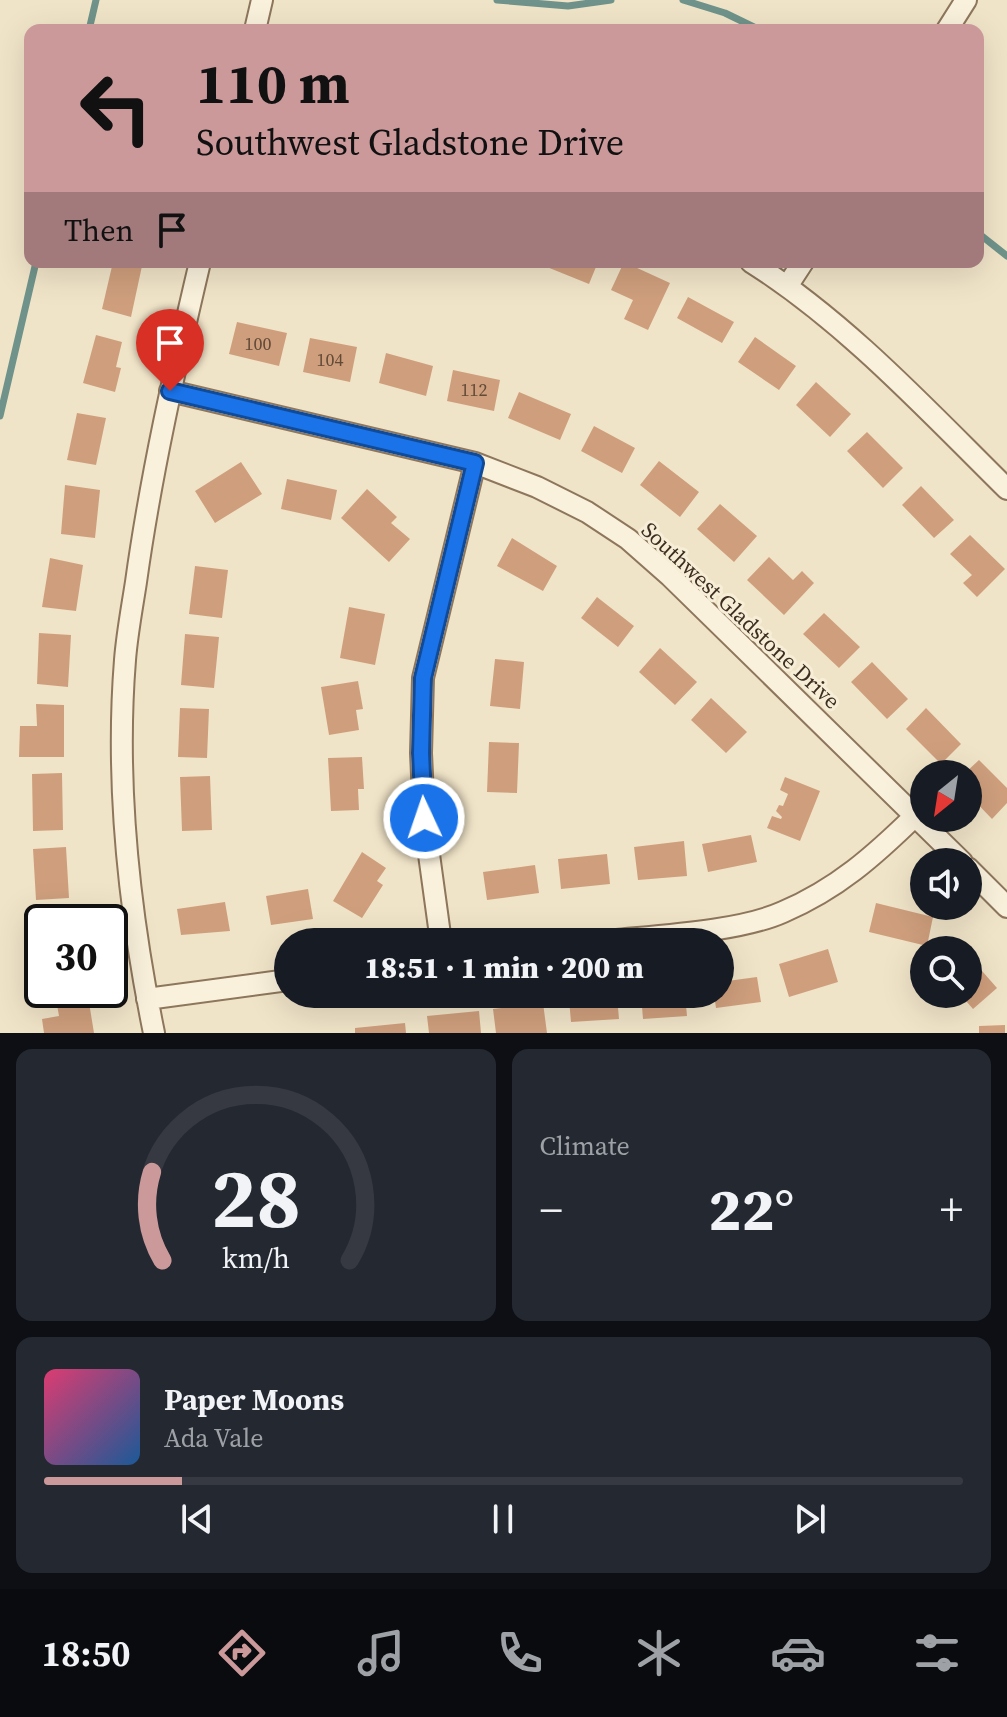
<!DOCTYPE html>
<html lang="en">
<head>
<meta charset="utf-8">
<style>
	body { margin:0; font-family:"Source Serif 4",serif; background:#242831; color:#f1f3f6; height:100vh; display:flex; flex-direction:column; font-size:30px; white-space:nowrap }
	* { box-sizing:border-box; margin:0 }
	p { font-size:26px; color:#9ea1a6 }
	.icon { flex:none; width:44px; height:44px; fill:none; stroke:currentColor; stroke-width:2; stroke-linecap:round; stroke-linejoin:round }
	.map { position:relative; height:1033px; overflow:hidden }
	.panel { display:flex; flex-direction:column; gap:16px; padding:16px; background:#0d0f14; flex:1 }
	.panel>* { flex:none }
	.top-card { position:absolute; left:24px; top:24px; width:960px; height:244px; border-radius:16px; box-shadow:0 8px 32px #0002; background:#cc999b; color:#111; overflow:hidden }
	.needle { width:52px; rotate:210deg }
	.tools { position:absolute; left:910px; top:760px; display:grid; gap:16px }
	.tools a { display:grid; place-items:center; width:72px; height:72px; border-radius:50%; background:#171b24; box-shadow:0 8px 32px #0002; font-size:40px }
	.speed { position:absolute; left:24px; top:904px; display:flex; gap:16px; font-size:40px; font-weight:700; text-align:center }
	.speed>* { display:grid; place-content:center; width:104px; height:104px; border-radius:50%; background:#171b24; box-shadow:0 8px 32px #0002; line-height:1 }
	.speed .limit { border:4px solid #111; border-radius:12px; background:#fff; color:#111 }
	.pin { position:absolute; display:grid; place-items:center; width:68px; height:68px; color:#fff; margin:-82px -34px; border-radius:50% 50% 50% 0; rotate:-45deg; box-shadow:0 0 8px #0007 }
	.pin .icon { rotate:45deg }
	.me { position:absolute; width:88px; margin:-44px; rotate:357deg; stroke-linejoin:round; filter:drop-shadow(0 0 6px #0008) }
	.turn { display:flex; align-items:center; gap:28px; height:168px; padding:0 40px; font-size:36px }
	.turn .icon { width:104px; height:104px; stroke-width:2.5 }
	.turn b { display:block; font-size:56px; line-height:68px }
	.then { display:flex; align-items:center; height:76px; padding:0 40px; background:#0003; gap:16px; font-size:30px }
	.big { font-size:60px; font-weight:800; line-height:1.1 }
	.panel .tile { flex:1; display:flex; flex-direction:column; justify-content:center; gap:12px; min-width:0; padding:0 28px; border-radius:16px; background:#242831 }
	.panel .dial { align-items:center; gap:0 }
	.dial svg { height:208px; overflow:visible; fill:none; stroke:#363941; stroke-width:7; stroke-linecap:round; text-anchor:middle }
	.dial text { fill:#f1f3f6; stroke:none }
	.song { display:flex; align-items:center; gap:24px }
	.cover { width:96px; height:96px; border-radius:12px; background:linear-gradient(135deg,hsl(340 70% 55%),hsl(210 70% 35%)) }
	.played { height:8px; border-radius:4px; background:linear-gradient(90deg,#cc999b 15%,#363941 15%) }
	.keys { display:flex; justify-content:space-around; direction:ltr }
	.heat { display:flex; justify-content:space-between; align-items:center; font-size:44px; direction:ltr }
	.panel .tiles { flex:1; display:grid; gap:16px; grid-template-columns:1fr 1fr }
	.tile:last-child { grid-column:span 2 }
	.trip { position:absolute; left:274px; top:928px; width:460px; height:80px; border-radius:40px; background:#171b24; box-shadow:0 8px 32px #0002; font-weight:800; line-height:80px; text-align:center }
	.menu { display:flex; height:128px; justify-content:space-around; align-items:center; background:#090b0e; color:#9ea1a6 }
	.menu .icon { width:56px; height:56px }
	.menu .current { color:#cc999b }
	.menu b { font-size:36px; color:#f1f3f6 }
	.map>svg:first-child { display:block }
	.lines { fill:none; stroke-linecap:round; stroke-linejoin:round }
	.stream { stroke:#6f938a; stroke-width:7 }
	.building { fill:#cf9f7d }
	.street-casing { stroke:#8d765c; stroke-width:24 }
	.street { stroke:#faf1dc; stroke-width:20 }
	.route-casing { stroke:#114b97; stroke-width:20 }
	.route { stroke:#1a73e8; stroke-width:14 }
	.labels { text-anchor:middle; stroke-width:6; stroke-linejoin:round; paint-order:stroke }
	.number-label { font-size:18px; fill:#624a37 }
	.street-label { font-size:22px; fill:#3d2e20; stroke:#f7eed8 }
</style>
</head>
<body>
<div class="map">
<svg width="1007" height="1033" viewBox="0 0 1007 1033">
	<rect width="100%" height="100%" fill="#f0e4c8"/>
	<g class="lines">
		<!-- stream -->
		<path class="stream" d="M497 0 568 6 611 0
			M683 0 725 13 760 30
			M89 30 96 0
			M978 233 1007 256
			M0 416 36 262"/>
	</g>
	<!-- building -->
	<path class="building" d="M113 262H126L142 266 131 317 102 309Z
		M543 262H598L589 284 542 265Z
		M624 262 670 283 648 330 624 319 633 300 611 290Z
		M688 297 734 322 722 343 677 318Z
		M237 322 287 333 279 366 229 354Z
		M96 335 122 342 116 367 121 368 115 392 83 383Z
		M755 337 796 366 779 390 738 362Z
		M310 338 357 347 350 382 303 372Z
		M386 353 433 366 426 396 379 383Z
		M453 370 500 380 494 411 447 401Z
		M816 382 851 414 830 437 796 405Z
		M519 392 571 414 560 440 508 418Z
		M77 413 106 418 96 465 67 460Z
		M594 426 635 448 622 473 581 451Z
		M867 432 903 468 883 488 847 451Z
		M659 461 699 492 680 517 640 485Z
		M241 462 262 494 215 523 195 491Z
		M287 479 337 490 331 520 281 509Z
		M65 485 100 490 95 538 61 534Z
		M921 486 954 520 934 538 902 505Z
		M367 489 397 517 391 523 410 539 389 562 341 518Z
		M720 504 757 536 734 562 697 529Z
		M970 535 1005 569 977 597 963 583 972 575 950 554Z
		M512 538 557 566 543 591 497 566Z
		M769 557 793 580 802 571 814 583 784 615 747 580Z
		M50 558 83 565 76 611 42 607Z
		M195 566 228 570 222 618 189 614Z
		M597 597 634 626 618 647 581 618Z
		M349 607 385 614 375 665 340 658Z
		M824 613 860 647 839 668 803 634Z
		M39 633 71 635 68 687 37 684Z
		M185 634 219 637 214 688 181 685Z
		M660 648 697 682 675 705 639 672Z
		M495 659 524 662 520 709 490 706Z
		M872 662 908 699 887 719 851 682Z
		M358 681 363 709 356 710 359 730 329 735 321 687Z
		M711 698 747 732 726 753 691 720Z
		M36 704 64 705V757H19L20 726H37Z
		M180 708 209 709 207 758 178 757Z
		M926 708 961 744 941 764 906 729Z
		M489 742 519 743 517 793 487 792Z
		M362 757 364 789H358L359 810 331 811 328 758Z
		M979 760 1007 788V803L992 819 968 794V774H964Z
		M62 773 63 830 33 831 32 774Z
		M210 776 212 830 182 831 180 777Z
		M785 777 820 791 800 841 767 828 772 816 781 819 782 817 776 811 779 805 783 806 788 794 780 790Z
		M751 835 757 862 708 872 702 844Z
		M684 841 687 876 638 880 634 847Z
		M66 847 69 898 36 900 33 849Z
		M362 852 386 868 377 881 383 885 362 918 333 901Z
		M607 854 610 884 561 889 558 859Z
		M535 865 539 893 487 900 483 872Z
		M308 889 313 919 271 925 266 896Z
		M225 902 230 931 181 935 177 909Z
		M876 903 933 917 927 946 869 932Z
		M828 949 838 982 789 997 779 964Z
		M968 955 997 988 973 1009 960 994H968Z
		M757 977 761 1002 716 1008 714 994H720V982Z
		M72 990H87L94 1033H44L42 1019 59 1016 55 993Z
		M641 994H685L687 1016 643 1019Z
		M617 996 619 1019 571 1022 569 999Z
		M543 1003 547 1033H496L493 1009Z
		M479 1011 481 1033H429L427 1016Z
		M405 1023 406 1033H355V1028Z
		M1005 1025V1033H979V1026Z"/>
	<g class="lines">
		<defs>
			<path id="street" d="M255 30 262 0
				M947 30 966 0
				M751 262C847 323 926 409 1007 489
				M788 285 803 262
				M170 391 475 463 537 487 587 512 628 539 670 576 962 862
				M968 868 1007 907
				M441 942 424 818 421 753 423 678 475 463
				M596 942C649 936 736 933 783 912 837 889 874 856 916 815
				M147 999 288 980
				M154 1033C129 911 115 785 125 660 127 634 132 608 136 582 151 474 175 368 200 262"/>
		</defs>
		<!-- street casing -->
		<use href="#street" class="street-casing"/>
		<!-- street -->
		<use href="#street" class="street"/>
	</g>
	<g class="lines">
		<defs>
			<path id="route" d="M170 391 475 463 423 678 421 753 424 818"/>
		</defs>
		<!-- route casing -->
		<use href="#route" class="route-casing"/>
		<!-- route -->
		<use href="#route" class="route"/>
	</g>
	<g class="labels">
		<!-- number labels -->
		<g class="number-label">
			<text x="258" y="350">100</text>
			<text x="330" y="366">104</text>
			<text x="474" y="396">112</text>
		</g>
		<!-- street labels -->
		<g class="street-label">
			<text transform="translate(741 615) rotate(43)" y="8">Southwest Gladstone Drive</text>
		</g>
	</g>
</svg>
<div class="tools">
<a><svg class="needle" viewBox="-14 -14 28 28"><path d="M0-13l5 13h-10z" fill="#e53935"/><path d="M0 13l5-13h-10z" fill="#9ea1a6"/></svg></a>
<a><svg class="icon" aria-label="sound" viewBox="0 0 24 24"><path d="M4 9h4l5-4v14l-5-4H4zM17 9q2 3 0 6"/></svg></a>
<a><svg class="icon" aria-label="search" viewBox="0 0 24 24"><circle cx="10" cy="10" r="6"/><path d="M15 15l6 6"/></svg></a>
</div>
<div class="speed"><div class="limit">30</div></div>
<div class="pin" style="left:170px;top:391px;background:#d93025"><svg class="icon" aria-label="arrive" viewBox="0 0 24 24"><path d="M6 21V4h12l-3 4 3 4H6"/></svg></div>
<svg class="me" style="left:424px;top:818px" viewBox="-20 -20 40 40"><circle r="17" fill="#1a73e8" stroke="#fff" stroke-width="3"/><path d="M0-11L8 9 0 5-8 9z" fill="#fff"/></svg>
<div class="trip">18:51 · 1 min · 200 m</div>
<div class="top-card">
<div class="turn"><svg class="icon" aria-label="left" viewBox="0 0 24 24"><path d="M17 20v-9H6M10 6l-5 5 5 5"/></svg><div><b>110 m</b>Southwest Gladstone Drive</div></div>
<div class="then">Then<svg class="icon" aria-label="arrive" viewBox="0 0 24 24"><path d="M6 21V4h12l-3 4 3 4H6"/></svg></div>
</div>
</div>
<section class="panel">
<div class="tiles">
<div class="tile dial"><svg viewBox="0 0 100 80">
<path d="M14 69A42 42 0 1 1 86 69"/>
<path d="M14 69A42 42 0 0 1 10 35" stroke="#cc999b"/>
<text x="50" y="56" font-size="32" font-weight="700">28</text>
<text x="50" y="72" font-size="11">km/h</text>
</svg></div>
<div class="tile"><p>Climate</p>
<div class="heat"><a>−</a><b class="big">22°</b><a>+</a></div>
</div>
<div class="tile">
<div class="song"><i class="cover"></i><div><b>Paper Moons</b><p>Ada Vale</p></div></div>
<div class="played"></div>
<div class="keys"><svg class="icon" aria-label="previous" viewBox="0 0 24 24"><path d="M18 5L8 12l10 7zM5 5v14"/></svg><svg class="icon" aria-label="pause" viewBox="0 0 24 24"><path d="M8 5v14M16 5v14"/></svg><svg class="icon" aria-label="next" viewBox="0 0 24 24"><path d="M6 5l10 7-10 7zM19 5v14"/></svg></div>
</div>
</div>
</section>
<nav class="menu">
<b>18:50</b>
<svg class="icon current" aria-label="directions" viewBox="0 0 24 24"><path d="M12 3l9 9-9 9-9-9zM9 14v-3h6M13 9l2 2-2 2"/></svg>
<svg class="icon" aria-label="music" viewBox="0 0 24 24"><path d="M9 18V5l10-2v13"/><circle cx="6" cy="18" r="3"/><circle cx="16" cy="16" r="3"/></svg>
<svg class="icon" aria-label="phone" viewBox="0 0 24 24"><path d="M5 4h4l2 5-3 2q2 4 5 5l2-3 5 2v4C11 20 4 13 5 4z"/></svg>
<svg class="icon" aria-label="climate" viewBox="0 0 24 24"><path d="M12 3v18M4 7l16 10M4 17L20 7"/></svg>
<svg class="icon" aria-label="car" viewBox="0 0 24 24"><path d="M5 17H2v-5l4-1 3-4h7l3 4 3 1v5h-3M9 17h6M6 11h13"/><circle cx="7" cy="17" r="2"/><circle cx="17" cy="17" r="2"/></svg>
<svg class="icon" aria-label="filters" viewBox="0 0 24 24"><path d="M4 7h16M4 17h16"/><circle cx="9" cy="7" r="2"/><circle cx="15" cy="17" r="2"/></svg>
</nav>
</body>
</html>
